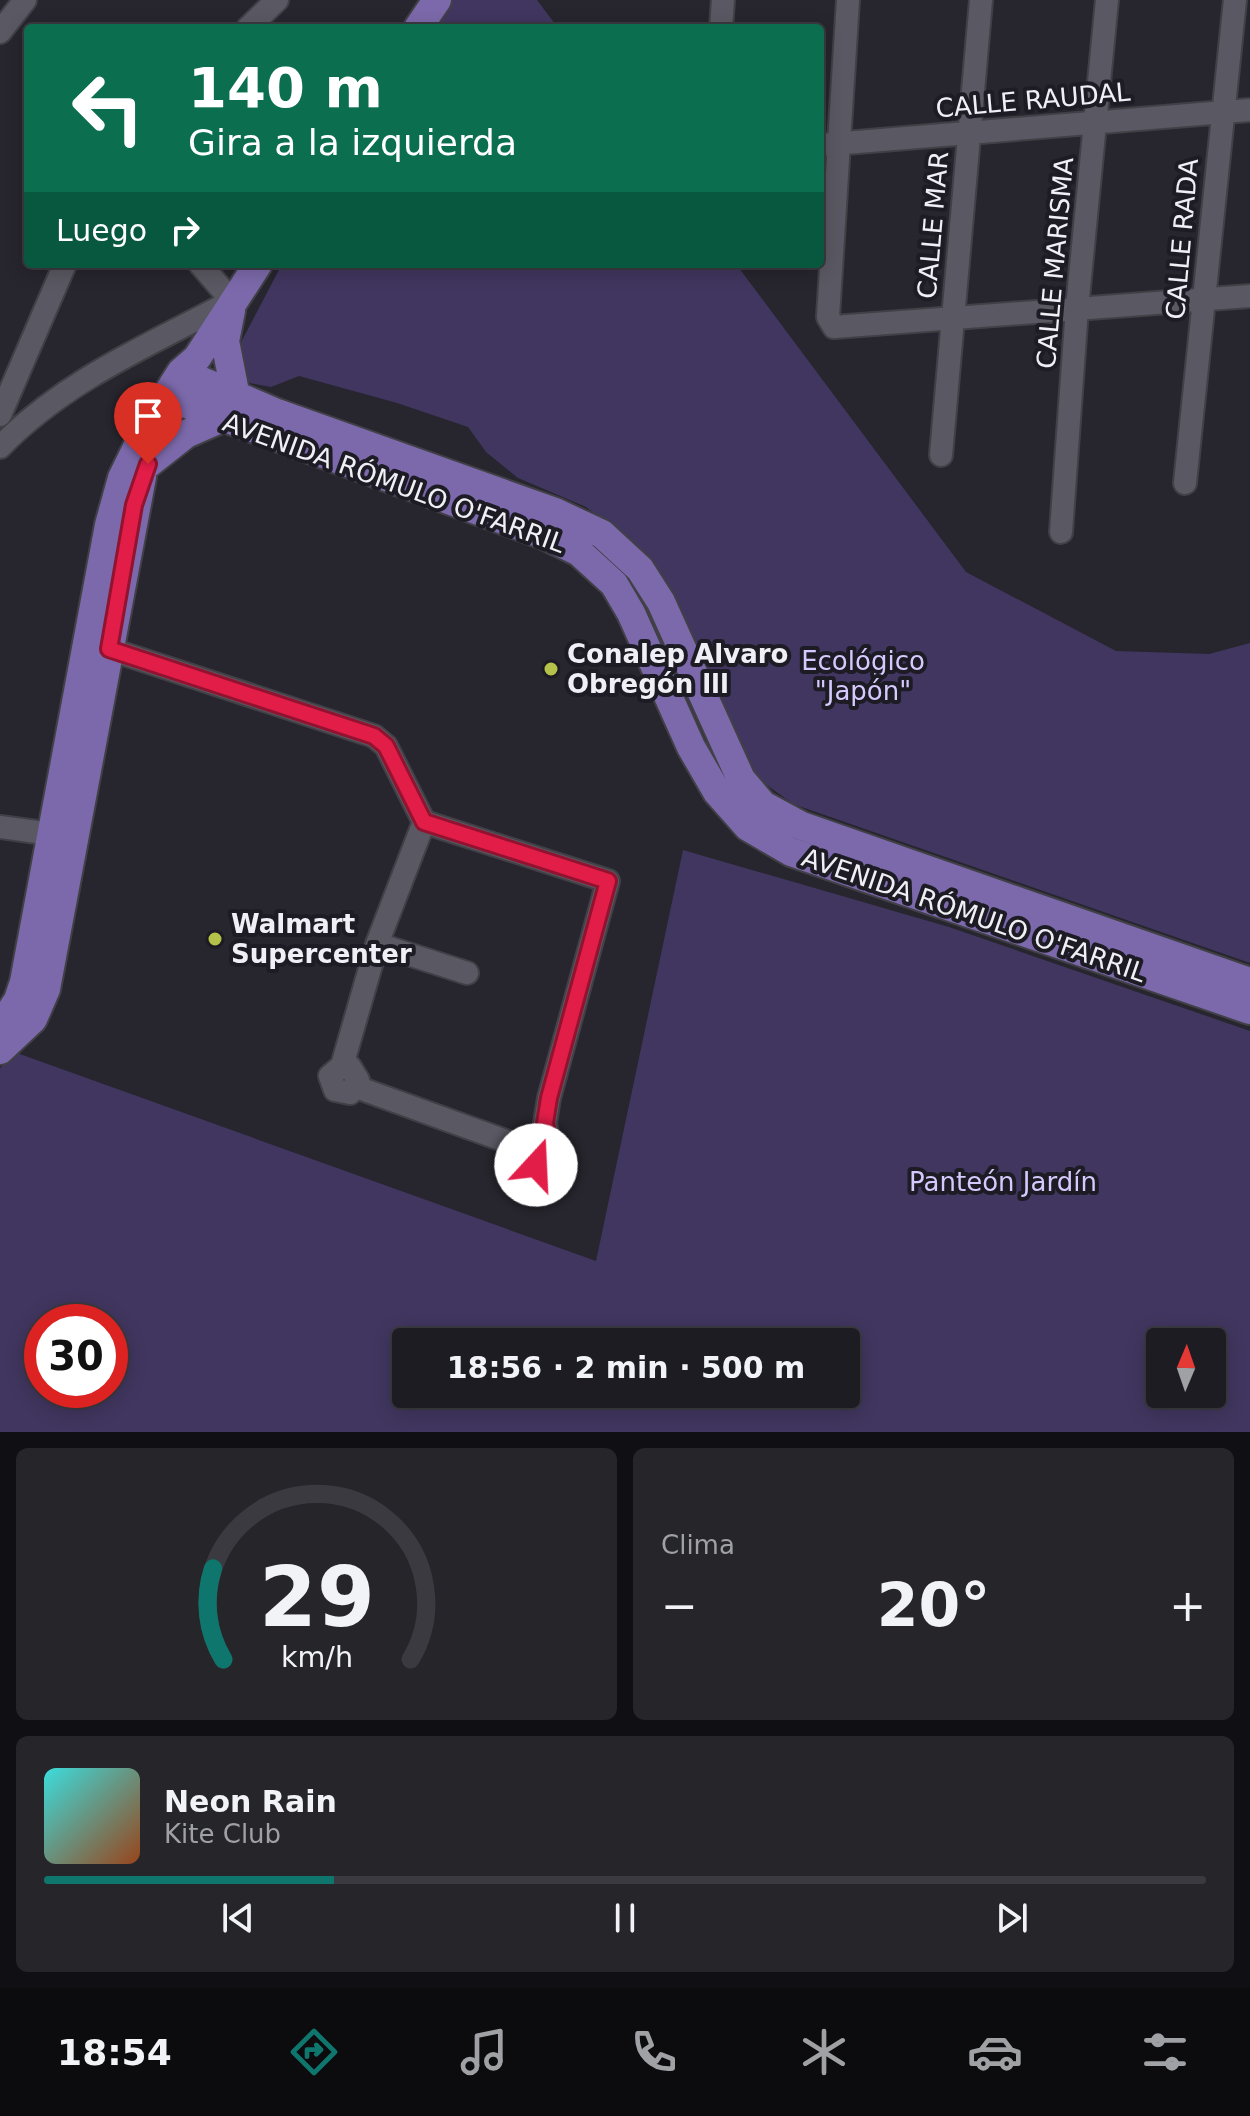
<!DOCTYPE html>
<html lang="es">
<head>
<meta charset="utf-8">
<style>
	body { margin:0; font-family:"DejaVu Sans",sans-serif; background:#25252a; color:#f1f3f6; height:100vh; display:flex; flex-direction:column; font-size:30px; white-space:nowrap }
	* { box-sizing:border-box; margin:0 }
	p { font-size:26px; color:#a0a1a5 }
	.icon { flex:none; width:44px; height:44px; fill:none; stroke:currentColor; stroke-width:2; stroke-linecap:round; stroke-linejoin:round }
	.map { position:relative; height:1432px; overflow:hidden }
	.drawer { display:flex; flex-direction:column; gap:16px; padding:16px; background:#100f13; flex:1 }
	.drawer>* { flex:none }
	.guide { position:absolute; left:24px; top:24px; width:800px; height:244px; border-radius:8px; box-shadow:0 4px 20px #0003,0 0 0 2px #3b3a40; background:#0b6e4f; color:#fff; overflow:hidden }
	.needle { width:52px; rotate:2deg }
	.fabs { position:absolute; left:1146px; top:1328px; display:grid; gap:16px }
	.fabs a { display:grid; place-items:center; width:80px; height:80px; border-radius:8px; background:#1d1c22; box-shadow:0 4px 20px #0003,0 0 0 2px #3b3a40; font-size:40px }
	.speed { position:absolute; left:24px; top:1304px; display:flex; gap:16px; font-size:40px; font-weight:700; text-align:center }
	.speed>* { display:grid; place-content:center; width:104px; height:104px; border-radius:50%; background:#1d1c22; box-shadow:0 4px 20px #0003,0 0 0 2px #3b3a40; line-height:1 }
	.speed .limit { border:12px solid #d22; background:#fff; color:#111 }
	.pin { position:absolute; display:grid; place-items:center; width:68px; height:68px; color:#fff; margin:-82px -34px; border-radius:50% 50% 50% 0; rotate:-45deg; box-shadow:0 0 8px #0007 }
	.pin .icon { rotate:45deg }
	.me { position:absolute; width:88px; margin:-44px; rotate:20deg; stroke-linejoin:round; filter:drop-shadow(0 0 6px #0008) }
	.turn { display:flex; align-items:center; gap:28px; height:168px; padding:0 32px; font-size:36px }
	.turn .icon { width:104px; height:104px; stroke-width:2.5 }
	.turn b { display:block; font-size:56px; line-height:68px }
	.then { display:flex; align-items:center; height:76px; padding:0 32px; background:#0003; gap:16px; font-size:30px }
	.big { font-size:60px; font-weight:800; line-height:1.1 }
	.drawer .tile { flex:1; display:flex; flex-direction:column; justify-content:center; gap:12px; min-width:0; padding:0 28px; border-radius:12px; background:#25252a }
	.drawer .dial { align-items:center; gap:0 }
	.dial svg { height:208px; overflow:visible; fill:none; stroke:#3b3a40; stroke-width:7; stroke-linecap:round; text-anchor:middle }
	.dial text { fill:#f1f3f6; stroke:none }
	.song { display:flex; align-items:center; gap:24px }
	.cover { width:96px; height:96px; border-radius:12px; background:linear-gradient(135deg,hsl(180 70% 55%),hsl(20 70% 35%)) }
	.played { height:8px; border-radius:4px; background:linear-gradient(90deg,#0f766e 25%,#3b3a40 25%) }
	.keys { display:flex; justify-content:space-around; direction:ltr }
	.heat { display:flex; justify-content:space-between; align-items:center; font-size:44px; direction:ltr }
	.drawer .tiles { flex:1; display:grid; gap:16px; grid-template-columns:1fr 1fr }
	.tile:last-child { grid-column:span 2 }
	.trip { position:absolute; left:392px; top:1328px; width:468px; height:80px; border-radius:8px; background:#1d1c22; box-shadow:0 4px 20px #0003,0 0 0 2px #3b3a40; font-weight:800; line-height:80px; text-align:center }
	.tabs { display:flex; height:128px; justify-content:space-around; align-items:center; background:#0c0b0e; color:#a0a1a5 }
	.tabs .icon { width:56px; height:56px }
	.tabs .selected { color:#0f766e }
	.tabs b { font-size:36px; color:#f1f3f6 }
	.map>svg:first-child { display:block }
	.green { fill:#41365f; fill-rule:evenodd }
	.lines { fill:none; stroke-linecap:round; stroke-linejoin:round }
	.minor-casing { stroke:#414047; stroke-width:26 }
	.major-casing { stroke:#414047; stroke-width:32 }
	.minor { stroke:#5a5862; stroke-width:22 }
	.major { stroke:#7c69ab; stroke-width:28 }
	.route-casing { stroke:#92132f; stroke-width:20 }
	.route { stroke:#e11d48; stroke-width:14 }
	.poi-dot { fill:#b5c24a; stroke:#1d1b24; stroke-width:3 }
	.labels { text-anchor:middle; stroke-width:8; stroke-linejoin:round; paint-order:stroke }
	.street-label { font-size:26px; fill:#f0eff5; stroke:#1d1b24 }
	.poi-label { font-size:26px; font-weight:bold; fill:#f0eff5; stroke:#1d1b24; text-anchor:start }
	.park-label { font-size:26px; fill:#d5cafd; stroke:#1d1b24 }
</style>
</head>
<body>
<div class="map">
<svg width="1250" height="1432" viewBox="0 0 1250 1432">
	<rect width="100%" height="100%" fill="#27252d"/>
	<!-- green -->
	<path class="green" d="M450 0H537L558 28H431Z
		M282 264H736L966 572 1116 651 1209 654 1250 643V963L793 804 757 778 738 750 613 528 586 507 518 478 486 452 468 427 397 403 299 376 271 387 250 383 238 368V348Z
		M683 850 949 927 1250 1031V1432H0V1068L17 1053 596 1261ZM42 1322H110V1390H42ZM406 1342H846V1394H406ZM1160 1342H1212V1394H1160Z"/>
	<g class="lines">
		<defs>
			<path id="minor" d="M848 0 828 317 834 327 1250 296
				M248 28 277 0
				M721 28 723 0
				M0 32 25 0
				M820 145 1250 110
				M0 415 65 264
				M0 447C65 380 151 344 232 301L200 264
				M941 455 981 0
				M1185 483 1235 0
				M1061 532 1077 308 1107 0
				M109 649 374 736 386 746 424 822 608 881 549 1098 545 1123 550 1148
				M0 827 51 834
				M377 944 467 973
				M342 1066 350 1067 358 1080 350 1093 335 1090 330 1076 342 1066 377 944 424 822
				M356 1087 539 1153 544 1149H556L564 1159 562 1171 550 1177 539 1171 536 1159 539 1153"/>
			<path id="major" d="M418 28 437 0
				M231 311 225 341 236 397
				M181 372 277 413 555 512 602 534 640 569 661 602 741 779 763 805 802 826 1250 982
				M165 396 544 535 579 552 614 584 631 613 691 747 717 792 748 827 791 852 1250 1010
				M148 464 186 434 220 419
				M0 1028 18 1000 24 982 109 525 122 478 150 421 181 372 197 358 258 264
				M0 1050 33 1019 46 989 142 477"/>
		</defs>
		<!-- minor casing -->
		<use href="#minor" class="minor-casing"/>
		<!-- major casing -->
		<use href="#major" class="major-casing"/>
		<!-- minor -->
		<use href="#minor" class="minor"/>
		<!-- major -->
		<use href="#major" class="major"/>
	</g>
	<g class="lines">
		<defs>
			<path id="route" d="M148 464 134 505 109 649 374 736 386 746 424 822 608 881 549 1098 545 1123 550 1148 539 1153 536 1165"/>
		</defs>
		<!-- route casing -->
		<use href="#route" class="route-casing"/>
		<!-- route -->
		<use href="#route" class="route"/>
	</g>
	<!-- markers -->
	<g class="poi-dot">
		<circle cx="551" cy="669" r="8"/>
		<circle cx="215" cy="939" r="8"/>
	</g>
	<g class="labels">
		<!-- street labels -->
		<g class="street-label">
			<text transform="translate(1033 100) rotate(-5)" y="9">CALLE RAUDAL</text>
			<text transform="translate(933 225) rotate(-85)" y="9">CALLE MAR</text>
			<text transform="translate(1182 239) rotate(-85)" y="9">CALLE RADA</text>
			<text transform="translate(1055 263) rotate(-85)" y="9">CALLE MARISMA</text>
			<text transform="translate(394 483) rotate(20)" y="9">AVENIDA RÓMULO O'FARRIL</text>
			<text transform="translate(974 915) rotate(19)" y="9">AVENIDA RÓMULO O'FARRIL</text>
		</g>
		<!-- poi labels -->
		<g class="poi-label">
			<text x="567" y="663">Conalep Alvaro<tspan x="567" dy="30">Obregón lll</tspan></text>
			<text x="231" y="933">Walmart<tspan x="231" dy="30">Supercenter</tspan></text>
		</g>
		<!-- park labels -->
		<g class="park-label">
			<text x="863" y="670">Ecológico<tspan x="863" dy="30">"Japón"</tspan></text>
			<text x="1003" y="1191">Panteón Jardín</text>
		</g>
	</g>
</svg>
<div class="fabs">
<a><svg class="needle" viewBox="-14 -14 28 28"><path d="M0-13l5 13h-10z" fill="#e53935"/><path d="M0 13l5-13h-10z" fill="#a0a1a5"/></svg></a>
</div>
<div class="speed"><div class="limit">30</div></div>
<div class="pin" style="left:148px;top:464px;background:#d93025"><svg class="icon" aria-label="arrive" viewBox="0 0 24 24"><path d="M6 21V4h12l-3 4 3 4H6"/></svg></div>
<svg class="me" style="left:536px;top:1165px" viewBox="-20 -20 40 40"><circle r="19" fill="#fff"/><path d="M0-13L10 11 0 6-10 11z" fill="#e11d48"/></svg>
<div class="trip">18:56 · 2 min · 500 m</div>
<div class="guide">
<div class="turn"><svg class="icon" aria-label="left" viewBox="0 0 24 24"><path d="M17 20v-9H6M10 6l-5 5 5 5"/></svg><div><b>140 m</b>Gira a la izquierda</div></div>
<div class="then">Luego<svg class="icon" aria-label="right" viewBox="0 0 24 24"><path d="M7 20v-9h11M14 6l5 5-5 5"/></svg></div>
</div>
</div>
<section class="drawer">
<div class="tiles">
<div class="tile dial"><svg viewBox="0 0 100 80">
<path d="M14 69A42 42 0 1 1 86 69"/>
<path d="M14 69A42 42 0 0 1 10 34" stroke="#0f766e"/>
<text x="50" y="56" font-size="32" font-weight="700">29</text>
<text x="50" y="72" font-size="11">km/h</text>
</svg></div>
<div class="tile"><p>Clima</p>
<div class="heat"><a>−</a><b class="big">20°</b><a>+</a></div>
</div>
<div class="tile">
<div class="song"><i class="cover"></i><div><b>Neon Rain</b><p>Kite Club</p></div></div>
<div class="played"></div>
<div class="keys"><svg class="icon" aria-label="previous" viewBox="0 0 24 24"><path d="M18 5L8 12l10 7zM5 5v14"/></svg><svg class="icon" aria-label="pause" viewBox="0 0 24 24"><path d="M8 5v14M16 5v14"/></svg><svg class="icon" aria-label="next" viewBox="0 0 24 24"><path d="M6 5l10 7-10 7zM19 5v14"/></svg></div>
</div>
</div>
</section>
<nav class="tabs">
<b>18:54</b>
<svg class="icon selected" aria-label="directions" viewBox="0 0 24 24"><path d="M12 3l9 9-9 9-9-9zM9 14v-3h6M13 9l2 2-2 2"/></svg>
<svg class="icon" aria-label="music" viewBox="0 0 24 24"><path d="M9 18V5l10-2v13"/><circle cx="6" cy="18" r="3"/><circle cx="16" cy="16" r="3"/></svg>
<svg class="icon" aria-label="phone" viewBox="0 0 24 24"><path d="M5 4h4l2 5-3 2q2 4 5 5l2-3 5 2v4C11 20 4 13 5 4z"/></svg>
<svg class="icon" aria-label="climate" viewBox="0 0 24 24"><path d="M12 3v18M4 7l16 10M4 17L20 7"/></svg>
<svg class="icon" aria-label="car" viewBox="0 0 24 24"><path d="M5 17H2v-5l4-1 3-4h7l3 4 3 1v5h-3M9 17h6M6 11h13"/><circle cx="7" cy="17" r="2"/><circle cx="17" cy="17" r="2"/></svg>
<svg class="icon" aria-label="filters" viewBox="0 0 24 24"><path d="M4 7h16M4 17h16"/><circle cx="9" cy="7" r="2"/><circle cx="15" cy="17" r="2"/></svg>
</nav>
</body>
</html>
